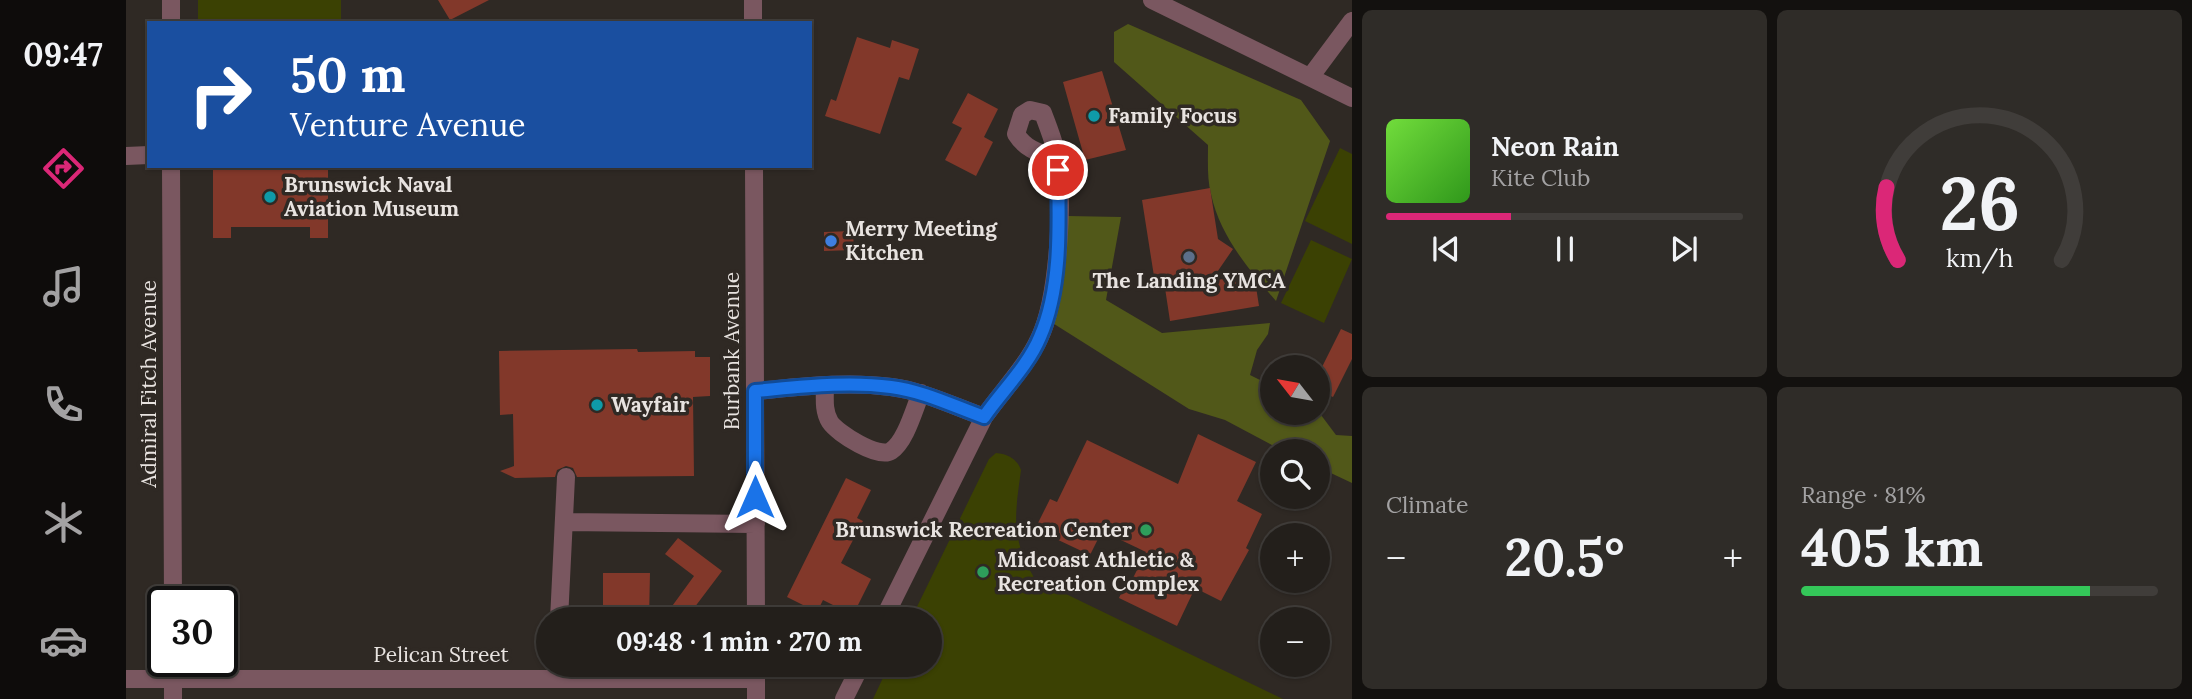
<!DOCTYPE html>
<html lang="en">
<head>
<meta charset="utf-8">
<style>
	body { margin:0; font-family:Lora,serif; background:#2f2c28; color:#f1f3f6; height:100vh; display:flex; flex-direction:column; font-size:26px; white-space:nowrap }
	* { box-sizing:border-box; margin:0 }
	p { font-size:23px; color:#a3a2a3 }
	.icon { flex:none; width:38px; height:38px; fill:none; stroke:currentColor; stroke-width:2; stroke-linecap:round; stroke-linejoin:round }
	.map { position:relative; flex:1; overflow:hidden }
	.sheet { display:flex; flex-direction:column; gap:10px; padding:10px; background:#13110f; width:840px }
	.sheet>* { flex:none }
	.hud { position:absolute; left:21px; top:21px; width:665px; height:147px; border-radius:0px; box-shadow:0 2px 5px #0004,0 0 0 2px #403d3a; background:#1a4fa0; color:#fff; overflow:hidden }
	.needle { width:46px; rotate:301deg }
	.controls { position:absolute; left:1134px; top:355px; display:grid; gap:14px }
	.controls a { display:grid; place-items:center; width:70px; height:70px; border-radius:50%; background:#231f1b; box-shadow:0 2px 5px #0004,0 0 0 2px #403d3a; font-size:35px }
	.speed { position:absolute; left:21px; top:586px; display:flex; gap:14px; font-size:35px; font-weight:700; text-align:center }
	.speed>* { display:grid; place-content:center; width:91px; height:91px; border-radius:50%; background:#231f1b; box-shadow:0 2px 5px #0004,0 0 0 2px #403d3a; line-height:1 }
	.speed .limit { border:4px solid #111; border-radius:10px; background:#fff; color:#111 }
	.pin { position:absolute; display:grid; place-items:center; width:60px; height:60px; color:#fff; margin:-30px; border:4px solid #fff; border-radius:50%; box-shadow:0 2px 7px #0007 }
	.me { position:absolute; width:77px; margin:-38px; rotate:0deg; stroke-linejoin:round; filter:drop-shadow(0 0 5px #0008) }
	.turn { display:flex; align-items:center; gap:24px; height:147px; padding:0 28px; font-size:32px }
	.turn .icon { width:91px; height:91px; stroke-width:2.5 }
	.turn b { display:block; font-size:49px; line-height:60px }
	.big { font-size:52px; font-weight:700; line-height:1.1 }
	.sheet .card { flex:1; display:flex; flex-direction:column; justify-content:center; gap:10px; min-width:0; padding:0 24px; border-radius:10px; background:#2f2c28 }
	.sheet .dial { align-items:center; gap:0 }
	.dial svg { height:182px; overflow:visible; fill:none; stroke:#403d3a; stroke-width:7; stroke-linecap:round; text-anchor:middle }
	.dial text { fill:#f1f3f6; stroke:none }
	.song { display:flex; align-items:center; gap:21px }
	.cover { width:84px; height:84px; border-radius:10px; background:linear-gradient(135deg,hsl(100 70% 55%),hsl(110 70% 35%)) }
	.played { height:7px; border-radius:4px; background:linear-gradient(90deg,#db2777 35%,#403d3a 35%) }
	.keys { display:flex; justify-content:space-around; direction:ltr }
	.heat { display:flex; justify-content:space-between; align-items:center; font-size:38px; direction:ltr }
	.charge { height:10px; border-radius:5px; background:linear-gradient(90deg,#34c759 81%,#403d3a 0) }
	.sheet .tiles { flex:1; display:grid; gap:10px; grid-template-columns:repeat(2,1fr) }
	.trip { position:absolute; left:410px; top:607px; width:406px; height:70px; border-radius:35px; background:#231f1b; box-shadow:0 2px 5px #0004,0 0 0 2px #403d3a; font-weight:700; line-height:70px; text-align:center }
	main { display:flex; flex:1; min-height:0 }
	.tab-bar { display:flex; flex-direction:column; width:126px; justify-content:space-around; align-items:center; background:#0e0c0b; color:#a3a2a3 }
	.tab-bar .icon { width:49px; height:49px }
	.tab-bar .current { color:#db2777 }
	.tab-bar b { font-size:32px; color:#f1f3f6 }
	.map>svg:first-child { display:block }
	.green { fill:#3b4103 }
	.forest { fill:#515819 }
	.building { fill:#82382a }
	.lines { fill:none; stroke-linecap:round; stroke-linejoin:round }
	.minor { stroke:#7a5760; stroke-width:18 }
	.route-casing { stroke:#114b97; stroke-width:18 }
	.route { stroke:#1a73e8; stroke-width:12 }
	.culture-dot { fill:#0f9aa8; stroke:#2f2924; stroke-width:2.5 }
	.shop-dot { fill:#3f7fe0; stroke:#2f2924; stroke-width:2.5 }
	.service-dot { fill:#5c6f8a; stroke:#2f2924; stroke-width:2.5 }
	.leisure-dot { fill:#2e9e5b; stroke:#2f2924; stroke-width:2.5 }
	.labels { text-anchor:middle; stroke-width:7; stroke-linejoin:round; paint-order:stroke }
	.poi-label { font-size:21px; font-weight:bold; fill:#e8e3e0; stroke:#2f2924; text-anchor:start }
	.street-label { font-size:21px; fill:#e8e3e0; stroke:#2f2924 }
</style>
</head>
<body>
<main>
<nav class="tab-bar">
<b>09:47</b>
<svg class="icon current" aria-label="directions" viewBox="0 0 24 24"><path d="M12 3l9 9-9 9-9-9zM9 14v-3h6M13 9l2 2-2 2"/></svg>
<svg class="icon" aria-label="music" viewBox="0 0 24 24"><path d="M9 18V5l10-2v13"/><circle cx="6" cy="18" r="3"/><circle cx="16" cy="16" r="3"/></svg>
<svg class="icon" aria-label="phone" viewBox="0 0 24 24"><path d="M5 4h4l2 5-3 2q2 4 5 5l2-3 5 2v4C11 20 4 13 5 4z"/></svg>
<svg class="icon" aria-label="climate" viewBox="0 0 24 24"><path d="M12 3v18M4 7l16 10M4 17L20 7"/></svg>
<svg class="icon" aria-label="car" viewBox="0 0 24 24"><path d="M5 17H2v-5l4-1 3-4h7l3 4 3 1v5h-3M9 17h6M6 11h13"/><circle cx="7" cy="17" r="2"/><circle cx="17" cy="17" r="2"/></svg>
</nav>
<div class="map">
<svg width="1226" height="699" viewBox="0 0 1226 699">
	<rect width="100%" height="100%" fill="#2f2924"/>
	<!-- green -->
	<path class="green" d="M72 0H215V22H72Z
		M1214 148 1226 154V244L1179 221Z
		M1185 240 1226 259 1198 323 1155 303Z
		M870 453C882 454 891 459 895 470 889 516 884 537 909 579L1157 699H747L763 665H803V620L785 619 863 459Z"/>
	<!-- forest -->
	<path class="forest" d="M1002 24 1175 100 1204 141 1150 301C1123 270 1094 236 1085 194 1081 179 1082 161 1082 145L988 62V32Z
		M942 216 995 217 980 300 1036 333 1144 323 1142 334 1131 350 1124 375 1146 386V413L1192 411 1210 435 1226 436V483L1192 467V452L1157 451 1099 420 1063 409 925 322Z"/>
	<!-- building -->
	<path class="building" d="M312 0H363L324 20Z
		M731 37 764 48 766 40 793 49 783 80 773 77 754 134 699 116 705 99 710 101Z
		M976 71 1000 150 959 160 937 82Z
		M842 93 872 109 858 137 867 142 850 176 819 160 836 128 826 123Z
		M87 166H202V238H184V227H105V238H87Z
		M1084 188 1092 239 1107 249 1085 281 1128 274 1133 306 1044 321 1039 288 1030 289 1016 200Z
		M727 231 728 250 698 251V232Z
		M1215 329 1226 334V359L1207 397 1192 390V375Z
		M511 349 512 352 569 351V357H584V396L567 397 568 476 451 477 447 468 440 466 431 470 429 477 389 478 374 471 388 466 387 414 374 415 373 351Z
		M1072 434 1130 462 1111 501 1136 514 1120 548 1123 550 1095 601 1069 588 1051 626 993 598 1001 580 1005 582 1020 552 976 531 964 555 909 529 924 499 931 502 961 440 1052 484Z
		M720 478 745 490 731 518 737 521 715 563 745 579 727 615 697 600 691 612 661 597Z
		M552 538 596 571 559 620H536L568 576 539 554Z
		M477 573H524L523 620 477 617Z"/>
	<g class="lines">
		<!-- minor -->
		<path class="minor" d="M45 0V23
			M627 0V23
			M1026 0 1226 98
			M1185 76 1226 21
			M0 156 23 155
			M45 166 47 602
			M628 166 630 620
			M699 385C699 397 697 411 704 422 712 434 753 459 765 451 780 441 788 409 795 393
			M630 391C674 387 720 381 765 387 797 391 827 406 858 417 876 391 900 367 913 339 933 298 939 192 929 148 926 136 921 124 917 113L904 110 896 115 890 134C900 150 914 153 931 159
			M438 522 630 524
			M433 620 440 477
			M757 620 858 417
			M630 665V699
			M0 679H630
			M47 699V662
			M718 699 735 665"/>
	</g>
	<g class="lines">
		<defs>
			<path id="route" d="M629 497V391C674 387 720 381 765 387 797 391 827 406 858 417 876 391 902 366 914 337 936 287 933 223 932 170"/>
		</defs>
		<!-- route casing -->
		<use href="#route" class="route-casing"/>
		<!-- route -->
		<use href="#route" class="route"/>
	</g>
	<!-- markers -->
	<g class="culture-dot">
		<circle cx="968" cy="116" r="7"/>
		<circle cx="144" cy="197" r="7"/>
		<circle cx="471" cy="405" r="7"/>
	</g>
	<circle class="shop-dot" cx="705" cy="241" r="7"/>
	<circle class="service-dot" cx="1063" cy="257" r="7"/>
	<g class="leisure-dot">
		<circle cx="1020" cy="530" r="7"/>
		<circle cx="857" cy="572" r="7"/>
	</g>
	<g class="labels">
		<!-- poi labels -->
		<g class="poi-label">
			<text x="982" y="123">Family Focus</text>
			<text x="158" y="192">Brunswick Naval<tspan x="158" dy="24">Aviation Museum</tspan></text>
			<text x="719" y="236">Merry Meeting<tspan x="719" dy="24">Kitchen</tspan></text>
			<text x="1063" y="288" text-anchor="middle">The Landing YMCA</text>
			<text x="485" y="412">Wayfair</text>
			<text x="1006" y="537" text-anchor="end">Brunswick Recreation Center</text>
			<text x="871" y="567">Midcoast Athletic &amp;<tspan x="871" dy="24">Recreation Complex</tspan></text>
		</g>
		<!-- street labels -->
		<g class="street-label">
			<text transform="translate(606 351) rotate(-90)" y="7">Burbank Avenue</text>
			<text transform="translate(23 384) rotate(-90)" y="7">Admiral Fitch Avenue</text>
			<text x="315" y="662">Pelican Street</text>
		</g>
	</g>
</svg>
<div class="controls">
<a><svg class="needle" viewBox="-14 -14 28 28"><path d="M0-13l5 13h-10z" fill="#e53935"/><path d="M0 13l5-13h-10z" fill="#a3a2a3"/></svg></a>
<a><svg class="icon" aria-label="search" viewBox="0 0 24 24"><circle cx="10" cy="10" r="6"/><path d="M15 15l6 6"/></svg></a>
<a>+</a>
<a>−</a>
</div>
<div class="speed"><div class="limit">30</div></div>
<div class="pin" style="left:932px;top:170px;background:#d93025"><svg class="icon" aria-label="arrive" viewBox="0 0 24 24"><path d="M6 21V4h12l-3 4 3 4H6"/></svg></div>
<svg class="me" style="left:629px;top:497px" viewBox="-20 -20 40 40"><path d="M0-17L14 15 0 8-14 15z" fill="#1a73e8" stroke="#fff" stroke-width="4"/></svg>
<div class="trip">09:48 · 1 min · 270 m</div>
<div class="hud">
<div class="turn"><svg class="icon" aria-label="right" viewBox="0 0 24 24"><path d="M7 20v-9h11M14 6l5 5-5 5"/></svg><div><b>50 m</b>Venture Avenue</div></div>
</div>
</div>
<section class="sheet">
<div class="tiles">
<div class="card">
<div class="song"><i class="cover"></i><div><b>Neon Rain</b><p>Kite Club</p></div></div>
<div class="played"></div>
<div class="keys"><svg class="icon" aria-label="previous" viewBox="0 0 24 24"><path d="M18 5L8 12l10 7zM5 5v14"/></svg><svg class="icon" aria-label="pause" viewBox="0 0 24 24"><path d="M8 5v14M16 5v14"/></svg><svg class="icon" aria-label="next" viewBox="0 0 24 24"><path d="M6 5l10 7-10 7zM19 5v14"/></svg></div>
</div>
<div class="card dial"><svg viewBox="0 0 100 80">
<path d="M14 69A42 42 0 1 1 86 69"/>
<path d="M14 69A42 42 0 0 1 9 37" stroke="#db2777"/>
<text x="50" y="56" font-size="32" font-weight="700">26</text>
<text x="50" y="72" font-size="11">km/h</text>
</svg></div>
<div class="card"><p>Climate</p>
<div class="heat"><a>−</a><b class="big">20.5°</b><a>+</a></div>
</div>
<div class="card"><p>Range · 81%</p><b class="big">405 km</b><div class="charge"></div></div>
</div>
</section>
</main>
</body>
</html>
